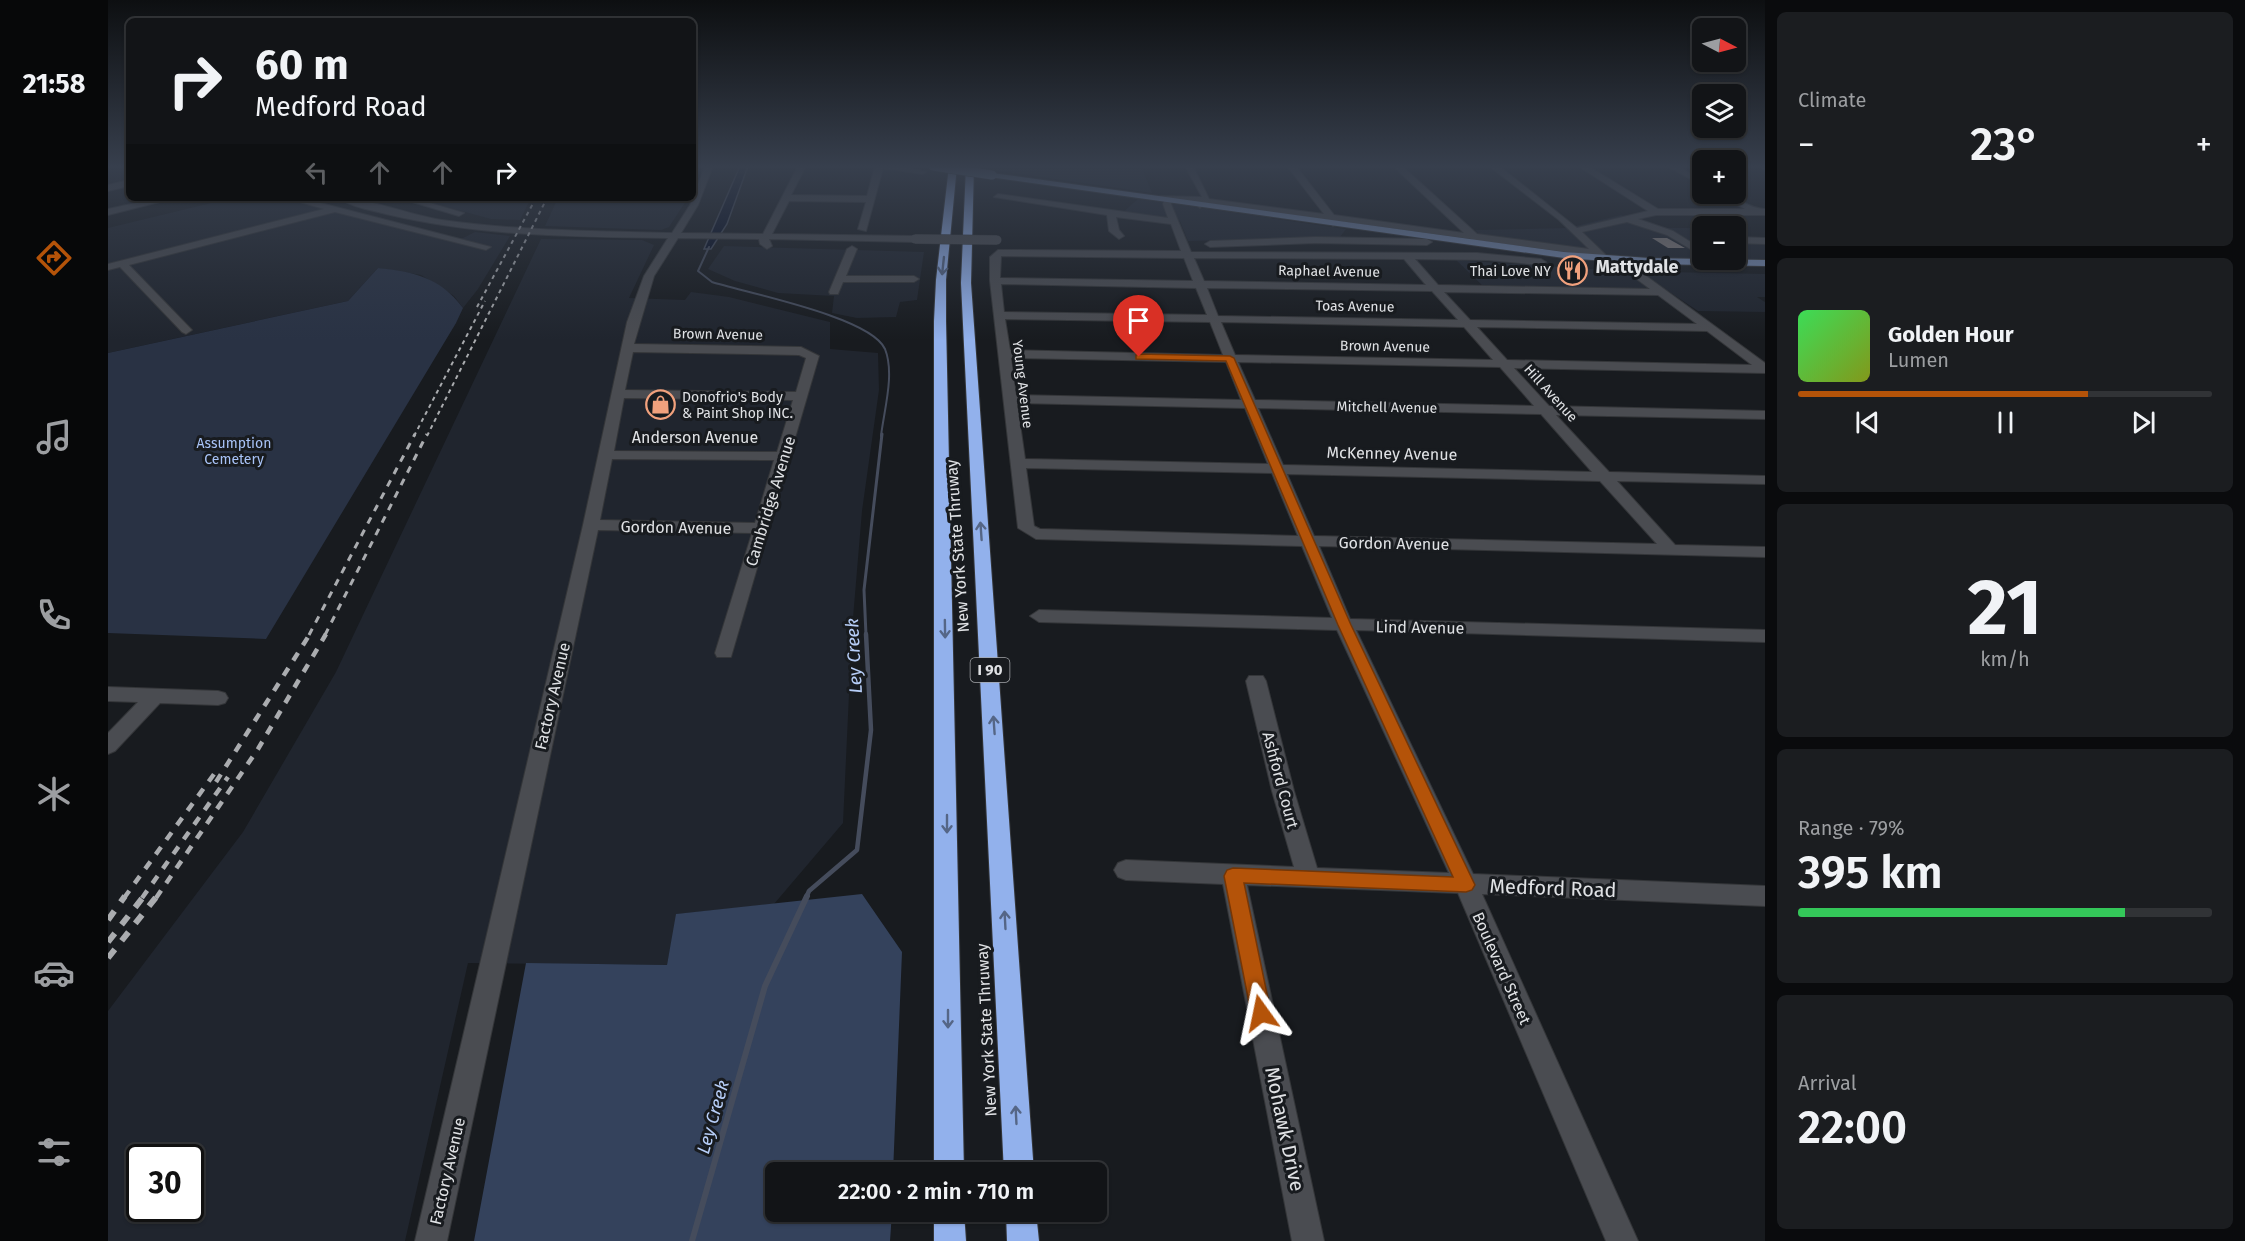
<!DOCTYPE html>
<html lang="en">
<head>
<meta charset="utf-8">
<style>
	body { margin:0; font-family:"Fira Sans",sans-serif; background:#1b1d20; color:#f1f3f6; height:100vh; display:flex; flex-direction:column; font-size:22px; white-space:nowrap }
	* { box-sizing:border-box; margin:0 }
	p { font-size:20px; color:#9c9ea1 }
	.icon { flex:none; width:33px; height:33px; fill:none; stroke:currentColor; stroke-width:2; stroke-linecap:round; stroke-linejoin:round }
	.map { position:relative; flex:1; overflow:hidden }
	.drawer { display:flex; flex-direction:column; gap:12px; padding:12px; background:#0a0b0d; width:480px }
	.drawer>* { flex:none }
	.hud { position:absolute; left:18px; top:18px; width:570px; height:183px; border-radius:9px; box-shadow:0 2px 4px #0004,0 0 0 2px #313336; background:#121417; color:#f1f3f6; overflow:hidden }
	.needle { width:39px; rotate:96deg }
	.tools { position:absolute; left:1584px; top:18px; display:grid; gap:12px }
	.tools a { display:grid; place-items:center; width:54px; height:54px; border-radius:9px; background:#121417; box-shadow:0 2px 4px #0004,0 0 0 2px #313336; font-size:30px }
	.speed { position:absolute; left:18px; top:1144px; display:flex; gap:12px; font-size:30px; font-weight:700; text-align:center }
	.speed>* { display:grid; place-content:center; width:78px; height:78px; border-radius:50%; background:#121417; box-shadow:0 2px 4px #0004,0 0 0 2px #313336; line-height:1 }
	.speed .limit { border:3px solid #111; border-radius:9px; background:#fff; color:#111 }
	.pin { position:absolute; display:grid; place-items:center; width:51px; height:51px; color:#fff; margin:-62px -26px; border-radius:50% 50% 50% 0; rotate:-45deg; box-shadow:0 0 6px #0007 }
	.pin .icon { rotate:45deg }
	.me { position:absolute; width:66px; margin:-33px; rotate:348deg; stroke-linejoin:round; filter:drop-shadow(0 0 4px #0008) }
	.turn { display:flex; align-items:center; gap:21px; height:126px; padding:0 30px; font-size:27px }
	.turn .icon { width:78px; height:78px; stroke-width:2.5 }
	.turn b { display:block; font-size:42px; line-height:51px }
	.lanes { display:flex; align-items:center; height:57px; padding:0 30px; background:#0003; justify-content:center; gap:30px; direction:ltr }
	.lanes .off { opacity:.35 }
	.big { font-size:45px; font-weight:600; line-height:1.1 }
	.drawer .tile { flex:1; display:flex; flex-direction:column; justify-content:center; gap:9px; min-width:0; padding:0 21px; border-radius:9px; background:#1b1d20 }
	.drawer .dial { align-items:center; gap:0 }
	.dial b { font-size:78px; line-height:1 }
	.song { display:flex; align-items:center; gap:18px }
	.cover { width:72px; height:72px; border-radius:9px; background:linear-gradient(135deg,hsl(130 70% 55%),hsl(70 70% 35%)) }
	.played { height:6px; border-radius:3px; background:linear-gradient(90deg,#b45309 70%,#313336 70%) }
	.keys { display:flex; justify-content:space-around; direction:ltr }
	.heat { display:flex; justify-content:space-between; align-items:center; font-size:33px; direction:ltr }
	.charge { height:9px; border-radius:4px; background:linear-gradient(90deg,#34c759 79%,#313336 0) }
	.trip { position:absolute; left:657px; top:1162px; width:342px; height:60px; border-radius:9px; background:#121417; box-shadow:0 2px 4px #0004,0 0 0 2px #313336; font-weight:600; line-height:60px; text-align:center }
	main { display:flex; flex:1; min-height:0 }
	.menu { display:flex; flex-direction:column; width:108px; justify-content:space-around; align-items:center; background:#070809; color:#9c9ea1 }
	.menu .icon { width:42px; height:42px }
	.menu .selected { color:#b45309 }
	.menu b { font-size:27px; color:#f1f3f6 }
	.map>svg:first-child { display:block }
	.built { fill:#20252e; fill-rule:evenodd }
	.green { fill:#293244 }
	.forest { fill:#34425c }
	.water { fill:#030b22; stroke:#454c5c; stroke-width:1.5 }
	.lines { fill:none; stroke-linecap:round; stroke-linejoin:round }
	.stream-far3 { stroke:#454c5c; stroke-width:2 }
	.stream-far2 { stroke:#454c5c; stroke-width:3 }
	.stream-far1 { stroke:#454c5c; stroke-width:4.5 }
	.stream { stroke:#454c5c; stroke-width:6 }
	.building { fill:#88817f }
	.minor-casing { stroke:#343639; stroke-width:2 }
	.major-casing { stroke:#343639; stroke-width:2 }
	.highway-casing { stroke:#343639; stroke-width:2 }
	.minor { fill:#4a4c51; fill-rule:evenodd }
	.major { fill:#7589ae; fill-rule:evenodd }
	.highway { fill:#92b1ec; fill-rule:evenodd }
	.rail-far3 { stroke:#aaacaf; stroke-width:2; stroke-dasharray:4 4; stroke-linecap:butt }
	.rail-far2 { stroke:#aaacaf; stroke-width:3; stroke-dasharray:7 7; stroke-linecap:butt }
	.rail-far1 { stroke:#aaacaf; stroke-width:4.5; stroke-dasharray:9 9; stroke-linecap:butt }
	.rail { stroke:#aaacaf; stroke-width:6; stroke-dasharray:11 11; stroke-linecap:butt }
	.minor-bridge-casing { stroke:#343639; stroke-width:10; stroke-linecap:butt }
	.major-bridge-casing { stroke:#343639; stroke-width:10; stroke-linecap:butt }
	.minor-bridge { stroke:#4a4c51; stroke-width:9 }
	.major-bridge { stroke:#7589ae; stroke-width:9 }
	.oneway { stroke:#556686 }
	.route { fill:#b45309; stroke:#753606; stroke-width:1.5 }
	.labels { text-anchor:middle; stroke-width:6; stroke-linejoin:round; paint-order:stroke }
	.far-street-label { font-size:14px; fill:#e0e2e5; stroke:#181b1f }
	.far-poi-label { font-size:14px; fill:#e0e2e5; stroke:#181b1f; text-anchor:end }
	.far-park-label { font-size:14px; fill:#a8c3f7; stroke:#181b1f }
	.shield { fill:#181b1f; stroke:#a4a6aa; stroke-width:1.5 }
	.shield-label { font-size:15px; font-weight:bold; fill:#e0e2e5 }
	.street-label { font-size:16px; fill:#e0e2e5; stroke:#181b1f }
	.far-district-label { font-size:18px; font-weight:bold; fill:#e0e2e5; stroke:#181b1f }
	.water-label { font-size:18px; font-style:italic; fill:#b7cef8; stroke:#181b1f }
	.near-street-label { font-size:20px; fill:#e0e2e5; stroke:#181b1f }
</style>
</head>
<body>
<main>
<nav class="menu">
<b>21:58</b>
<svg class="icon selected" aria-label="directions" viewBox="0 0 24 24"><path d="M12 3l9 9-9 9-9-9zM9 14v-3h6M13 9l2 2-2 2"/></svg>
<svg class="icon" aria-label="music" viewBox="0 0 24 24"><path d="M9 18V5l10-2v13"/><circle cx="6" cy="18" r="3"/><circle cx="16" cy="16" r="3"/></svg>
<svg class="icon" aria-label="phone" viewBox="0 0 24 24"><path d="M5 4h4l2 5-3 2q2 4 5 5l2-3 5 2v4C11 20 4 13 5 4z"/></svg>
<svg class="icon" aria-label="climate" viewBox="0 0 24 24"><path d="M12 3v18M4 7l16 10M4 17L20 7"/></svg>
<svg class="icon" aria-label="car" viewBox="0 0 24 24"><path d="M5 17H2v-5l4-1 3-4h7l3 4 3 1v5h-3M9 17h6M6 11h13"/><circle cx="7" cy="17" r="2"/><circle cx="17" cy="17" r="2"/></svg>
<svg class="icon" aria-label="filters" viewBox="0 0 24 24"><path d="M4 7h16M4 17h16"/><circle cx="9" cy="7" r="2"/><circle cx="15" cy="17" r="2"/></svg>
</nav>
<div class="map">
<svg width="1657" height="1241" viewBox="0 0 1657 1241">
	<rect width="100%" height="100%" fill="#181b1f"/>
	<!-- built -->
	<path class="built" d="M885 166H1033L1044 193 885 170Z
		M124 198H182L347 242 367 232 402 236 370 289 355 308 346 296 313 275 270 268 240 301 0 353V228Z
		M306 198H423L412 220 383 219Z
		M450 198H580L561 227 553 230 437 226Z
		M1030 199 1238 229 1232 237 1080 241 1072 221 1013 214Z
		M1513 215 1558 228H1594V259L1516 256 1375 239 1367 230 1460 228Z
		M1628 238 1657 239V260H1628Z
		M433 239 534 240 546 245 521 298 577 300 583 292 621 297 722 322V349L770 353 771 390 754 511 744 630 735 823 666 904 569 914 559 965 360 963 297 1241H0V1011L135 832 228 672ZM32 1158H82V1209H32Z
		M616 246 816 252 809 300 792 302 788 317 749 318 724 313 726 296 670 293 627 281 600 269Z
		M1348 260 1511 271 1657 274V297H1649L1657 302V312L1590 311 1560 291 1376 287Z"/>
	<!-- green -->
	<path class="green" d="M270 268C306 272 332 277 355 308L348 323 158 639 0 633V353L240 301Z"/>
	<!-- forest -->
	<path class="forest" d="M754 894 794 952 785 1173H668V1212H784L782 1241H366L418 963 559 965 568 914Z"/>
	<!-- water -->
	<path class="water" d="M632 166H640L619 224 603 249H596Z"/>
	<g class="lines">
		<!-- stream-far3 -->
		<path class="stream-far3" d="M601 247 590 271 604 282C639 293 763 317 777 349 787 374 776 410 773 436"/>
		<!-- stream-far2 -->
		<path class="stream-far2" d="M758 635 756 590 774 434"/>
		<!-- stream-far1 -->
		<path class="stream-far1" d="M698 898 701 891 749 850 763 730 758 634"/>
		<!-- stream -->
		<path class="stream" d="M584 1241 657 986 699 896"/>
	</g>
	<!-- building -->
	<path class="building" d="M1544 238H1559L1577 248H1560Z"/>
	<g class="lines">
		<defs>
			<path id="minor" d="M597 166H605L590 205 573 233 655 234 690 166H698L683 195 759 196 767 166H794L818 172 814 174 775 168 758 231 750 229 758 202 681 201 664 234 807 236 812 239 807 242 661 239 664 246 659 249 652 244 651 239 570 238 546 276 526 344 693 347 711 356 623 657H609L607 653 644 533 490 530 339 1241H307L475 525 519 322 536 276 560 238C466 237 370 236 278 214 263 210 243 207 231 198 260 198 302 215 334 220 410 231 487 231 564 233L582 205ZM525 352 691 355 698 358 688 392 517 390ZM516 398 685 400 669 452 506 451ZM504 459 666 460 647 523 492 520Z
				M1077 166H1085L1101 199 1216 214 1179 166H1188L1226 215 1356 233 1285 166H1294L1369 234 1481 249 1451 220 1381 166H1391L1469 228 1540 211 1470 166H1480L1550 209H1637L1609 194C1627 194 1640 209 1657 209V215H1548L1530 219 1565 231 1594 249V256L1559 235 1519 222 1474 232 1500 257 1526 267 1657 363V373L1406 368 1441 406 1657 411V419L1448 415 1501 472 1657 476V484L1509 481 1567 545 1657 547V557L1211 546 1242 619 1657 630V642L1248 630 1365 874 1657 886V906L1374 894 1530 1241H1498L1350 893 1139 885 1216 1241H1184L1115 884 1018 880 1010 877 1006 870 1010 863 1018 860 1186 867 1164 791 1138 681 1141 676H1155L1158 681 1186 791 1209 868 1341 873 1229 630 931 622 922 616 931 610 1224 618 1194 546 928 539 910 528 882 281V257L890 250 1073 251 1063 224 1008 217 1011 230 1016 236 1011 239 1001 231 999 215 886 197 890 194 1060 218 1055 204 1056 201 1048 200V196L1094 197ZM1065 201 1089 202 1088 205 1092 208 1098 203 1219 220 1225 226 1229 221 1363 239 1369 243 1373 241 1488 256 1492 261 1518 271 1542 289 1330 285 1307 259 1380 260 1433 265 1438 262 1433 259 1369 253 1083 252 1063 204ZM893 256 1076 258 1085 281 892 278ZM1086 258 1296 259 1318 285 1096 281ZM893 284 1088 288 1099 315 896 312ZM1099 288 1324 291 1350 320 1110 316ZM1336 292 1550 295 1589 324 1362 320ZM897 319 1102 322 1115 355 902 350ZM1113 322 1356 327 1385 360 1127 355ZM1369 327 1599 331 1644 365 1399 360ZM903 358 1118 362 1133 400 908 395ZM1130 362 1392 367 1426 406 1147 400ZM909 403 1137 408 1160 464 917 459ZM1150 408 1433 414 1484 472 1175 465ZM918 468 1164 473 1190 536 932 529 926 526ZM1179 474 1492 481 1549 544 1206 536Z
				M1559 166H1570L1594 180V185Z
				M1649 166H1657V170Z
				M21 180V186L0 191V185Z
				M51 198H67L0 215V209Z
				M178 198H193L383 247 378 250 227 212 21 265 82 328 84 330 78 334 74 332 12 267 0 270V264L216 209Z
				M291 198H305L356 213 351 216Z
				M1207 237 1319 239 1324 242 1319 245 1207 243 1102 247 1097 244 1102 241Z
				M1628 237 1657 238V244L1628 243Z
				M744 246 749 249 738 276H806L811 279 806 282H735L730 294H722L721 292 739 249Z
				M0 687 110 691 117 693 120 698 117 703 110 705 52 703 7 751 0 754V733L30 702 0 701Z"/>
			<path id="major" d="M884 173 1456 252 1541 258 1657 260V266L1541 264 1456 258 881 177Z"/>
			<path id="highway" d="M841 166H849L838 280V321L856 1173H826V321L828 280Z
				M858 166H866L863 283 926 1173H896L853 283Z
				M826 1212H856L858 1241H826Z
				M898 1212H928L931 1241H899Z"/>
		</defs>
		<!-- minor casing -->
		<use href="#minor" class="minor-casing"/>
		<!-- major casing -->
		<use href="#major" class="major-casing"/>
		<!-- highway casing -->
		<use href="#highway" class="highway-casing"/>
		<!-- minor -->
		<use href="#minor" class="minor"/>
		<!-- major -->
		<use href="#major" class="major"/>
		<!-- highway -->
		<use href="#highway" class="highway"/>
		<!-- rail-far3 -->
		<path class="rail-far3" d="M369 307 428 198
			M306 436 377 301
			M319 436 439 198"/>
		<!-- rail-far2 -->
		<path class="rail-far2" d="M201 635 307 434
			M217 635 319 434"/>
		<!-- rail-far1 -->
		<path class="rail-far1" d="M108 782 202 634
			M16 898 109 770
			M34 898 120 777
			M48 898 150 749 218 634"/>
		<!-- rail -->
		<path class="rail" d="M0 920 17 896
			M0 942 36 896
			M0 958 49 896"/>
		<defs>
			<path id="minor-bridge" d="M807 239 889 240"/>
			<path id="major-bridge" d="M825 166 884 175"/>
		</defs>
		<!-- minor-bridge casing -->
		<use href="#minor-bridge" class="minor-bridge-casing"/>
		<!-- major-bridge casing -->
		<use href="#major-bridge" class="major-bridge-casing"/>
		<!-- minor-bridge -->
		<use href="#minor-bridge" class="minor-bridge"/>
		<!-- major-bridge -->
		<use href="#major-bridge" class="major-bridge"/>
	</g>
	<!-- one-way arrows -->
	<defs><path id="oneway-shaft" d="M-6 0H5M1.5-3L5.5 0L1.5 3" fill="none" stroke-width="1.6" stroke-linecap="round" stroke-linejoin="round" transform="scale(1.5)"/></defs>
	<g class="oneway">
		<use href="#oneway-shaft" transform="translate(835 266) rotate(96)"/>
		<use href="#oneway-shaft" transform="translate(873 531) rotate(-94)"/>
		<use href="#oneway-shaft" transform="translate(837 629) rotate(89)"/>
		<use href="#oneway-shaft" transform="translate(886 725) rotate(-94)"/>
		<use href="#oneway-shaft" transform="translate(839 824) rotate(90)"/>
		<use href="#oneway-shaft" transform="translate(897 920) rotate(-93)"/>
		<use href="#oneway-shaft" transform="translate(840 1019) rotate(90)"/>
		<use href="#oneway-shaft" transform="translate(908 1115) rotate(-93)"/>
	</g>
	<!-- sky -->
	<linearGradient id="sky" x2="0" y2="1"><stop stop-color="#0d0f11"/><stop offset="0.49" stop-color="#373f4d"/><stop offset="1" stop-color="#373f4d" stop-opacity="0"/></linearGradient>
	<rect width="1657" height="340" fill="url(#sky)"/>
	<!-- route -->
	<path class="route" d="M1031 354 1122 356 1126 358 1243 625 1367 885 1364 890 1358 892 1136 883 1163 1013 1160 1019 1153 1022 1146 1019 1143 1013 1116 876 1119 870 1125 868 1345 877 1230 625 1118 361 1028 359V355Z"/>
	<!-- icons -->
	<defs>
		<symbol id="restaurant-ring" viewBox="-11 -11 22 22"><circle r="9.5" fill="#181b1f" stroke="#f1a17d" stroke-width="1.5"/><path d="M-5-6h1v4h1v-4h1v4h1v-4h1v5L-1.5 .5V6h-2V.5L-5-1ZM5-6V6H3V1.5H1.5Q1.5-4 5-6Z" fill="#f1a17d"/></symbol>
		<symbol id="shop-ring" viewBox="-11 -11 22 22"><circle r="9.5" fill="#181b1f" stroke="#f1a17d" stroke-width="1.5"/><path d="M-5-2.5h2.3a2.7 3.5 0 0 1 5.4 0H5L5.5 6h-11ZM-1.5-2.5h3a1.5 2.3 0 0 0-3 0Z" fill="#f1a17d"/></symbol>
	</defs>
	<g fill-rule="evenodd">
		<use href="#restaurant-ring" x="1448" y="254" width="33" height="33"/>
		<use href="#shop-ring" x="536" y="388" width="33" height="33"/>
	</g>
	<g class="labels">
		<!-- far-street labels -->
		<g class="far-street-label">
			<text transform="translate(1221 271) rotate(1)" y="5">Raphael Avenue</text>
			<text transform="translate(1247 306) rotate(1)" y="5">Toas Avenue</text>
			<text transform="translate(610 334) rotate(1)" y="5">Brown Avenue</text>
			<text transform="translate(1277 346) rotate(1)" y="5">Brown Avenue</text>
			<text transform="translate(915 384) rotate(83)" y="5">Young Avenue</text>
			<text transform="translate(1443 393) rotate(48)" y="5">Hill Avenue</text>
			<text transform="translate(1279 407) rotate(1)" y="5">Mitchell Avenue</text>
		</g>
		<!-- far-poi labels -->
		<g class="far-poi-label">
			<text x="1443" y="276">Thai Love NY</text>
			<text x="574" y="402" text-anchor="start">Donofrio's Body<tspan x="574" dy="16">&amp; Paint Shop INC.</tspan></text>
		</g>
		<!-- far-park labels -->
		<g class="far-park-label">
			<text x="126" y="448">Assumption<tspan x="126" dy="16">Cemetery</tspan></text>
		</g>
		<!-- shield labels -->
		<rect class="shield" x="862.5" y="658" width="39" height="24" rx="4.5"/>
		<g class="shield-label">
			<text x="882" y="675">I 90</text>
		</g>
		<!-- street labels -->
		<g class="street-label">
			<text x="587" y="443">Anderson Avenue</text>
			<text transform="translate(1284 453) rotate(1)" y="6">McKenney Avenue</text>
			<text transform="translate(662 501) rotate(-73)" y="6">Cambridge Avenue</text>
			<text transform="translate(568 527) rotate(1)" y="6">Gordon Avenue</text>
			<text transform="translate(1286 543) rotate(1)" y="6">Gordon Avenue</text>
			<text transform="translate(849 546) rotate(-94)" y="6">New York State Thruway</text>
			<text transform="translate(1312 627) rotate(1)" y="6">Lind Avenue</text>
			<text transform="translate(444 696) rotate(-77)" y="6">Factory Avenue</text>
			<text transform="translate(1173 780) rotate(75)" y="6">Ashford Court</text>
			<text transform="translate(1394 968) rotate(66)" y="6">Boulevard Street</text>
			<text transform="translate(878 1030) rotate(-93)" y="6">New York State Thruway</text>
			<text transform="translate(339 1171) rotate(-77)" y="6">Factory Avenue</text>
		</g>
		<!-- far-district labels -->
		<g class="far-district-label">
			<text x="1529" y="273">Mattydale</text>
		</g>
		<!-- water labels -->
		<g class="water-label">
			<text transform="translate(746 656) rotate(-93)" y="6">Ley Creek</text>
			<text transform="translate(605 1117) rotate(-74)" y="6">Ley Creek</text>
		</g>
		<!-- near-street labels -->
		<g class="near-street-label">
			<text transform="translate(1445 888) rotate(2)" y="7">Medford Road</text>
			<text transform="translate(1177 1129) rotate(78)" y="7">Mohawk Drive</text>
		</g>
	</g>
</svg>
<div class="tools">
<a><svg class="needle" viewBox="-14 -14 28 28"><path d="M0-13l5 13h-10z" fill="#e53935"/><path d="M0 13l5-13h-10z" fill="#9c9ea1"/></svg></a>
<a><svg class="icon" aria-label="layers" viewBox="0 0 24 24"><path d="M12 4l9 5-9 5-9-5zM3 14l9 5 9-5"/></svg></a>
<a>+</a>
<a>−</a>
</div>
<div class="speed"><div class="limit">30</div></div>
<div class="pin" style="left:1031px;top:357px;background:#d93025"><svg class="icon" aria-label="arrive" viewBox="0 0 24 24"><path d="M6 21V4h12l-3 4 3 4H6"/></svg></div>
<svg class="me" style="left:1153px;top:1013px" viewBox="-20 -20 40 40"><path d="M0-17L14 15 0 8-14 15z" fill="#b45309" stroke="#fff" stroke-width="4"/></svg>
<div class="trip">22:00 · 2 min · 710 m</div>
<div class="hud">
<div class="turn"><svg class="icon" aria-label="right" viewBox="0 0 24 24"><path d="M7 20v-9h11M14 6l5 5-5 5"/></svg><div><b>60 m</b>Medford Road</div></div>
<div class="lanes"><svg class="icon off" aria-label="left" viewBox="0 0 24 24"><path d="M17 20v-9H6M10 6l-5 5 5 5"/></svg><svg class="icon off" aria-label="ahead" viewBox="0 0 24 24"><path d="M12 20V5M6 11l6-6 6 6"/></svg><svg class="icon off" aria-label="ahead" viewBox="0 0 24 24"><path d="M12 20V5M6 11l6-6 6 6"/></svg><svg class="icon" aria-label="right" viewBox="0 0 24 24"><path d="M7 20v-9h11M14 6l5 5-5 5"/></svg></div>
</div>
</div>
<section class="drawer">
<div class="tile"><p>Climate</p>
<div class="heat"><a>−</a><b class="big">23°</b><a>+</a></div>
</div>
<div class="tile">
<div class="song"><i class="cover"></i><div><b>Golden Hour</b><p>Lumen</p></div></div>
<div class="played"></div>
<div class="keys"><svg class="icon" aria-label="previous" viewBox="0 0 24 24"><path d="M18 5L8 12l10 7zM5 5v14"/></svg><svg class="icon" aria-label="pause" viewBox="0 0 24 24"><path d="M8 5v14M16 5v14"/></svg><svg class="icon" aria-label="next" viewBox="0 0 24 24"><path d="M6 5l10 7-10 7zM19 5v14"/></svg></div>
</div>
<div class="tile dial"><b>21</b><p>km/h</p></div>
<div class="tile"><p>Range · 79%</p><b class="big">395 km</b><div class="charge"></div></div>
<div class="tile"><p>Arrival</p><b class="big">22:00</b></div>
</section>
</main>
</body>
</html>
